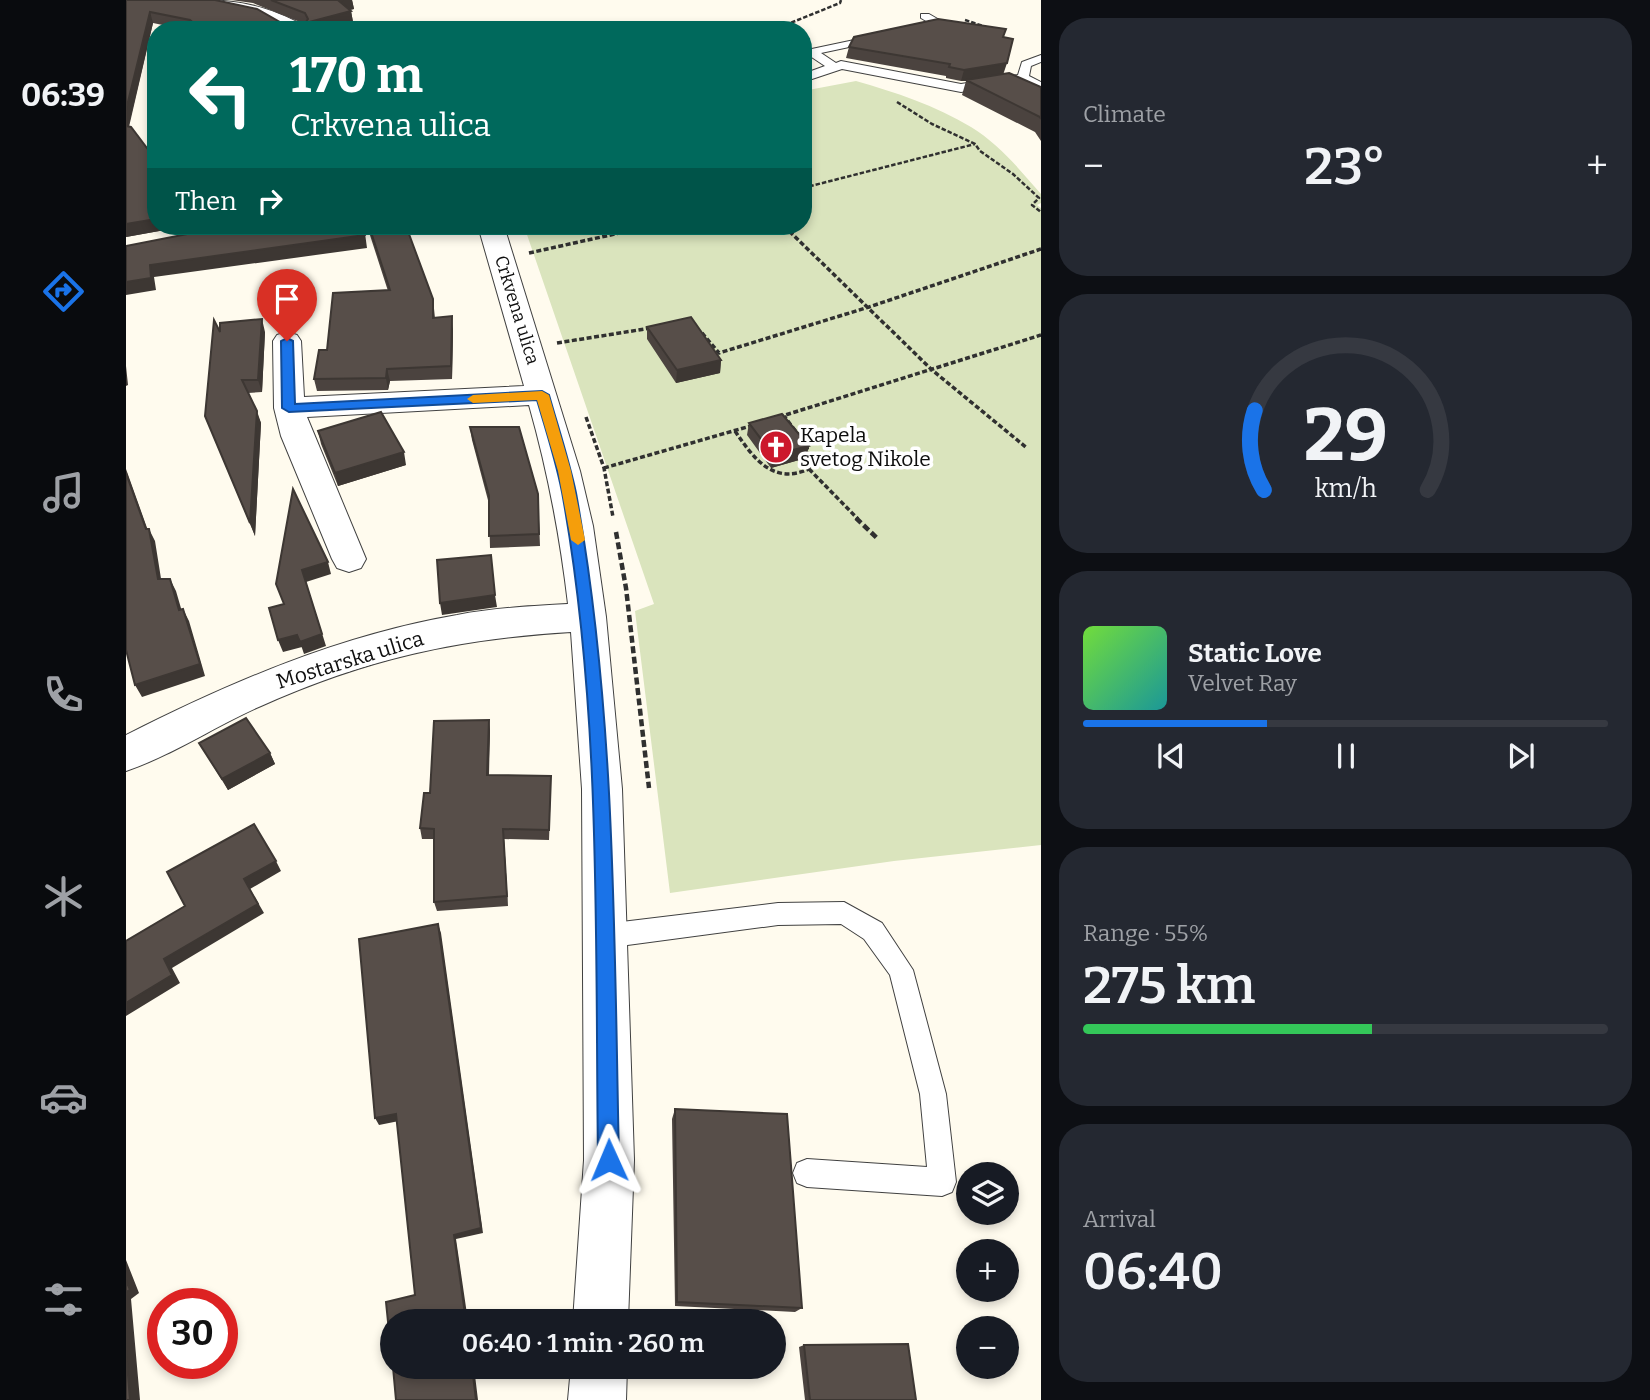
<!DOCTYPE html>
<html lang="en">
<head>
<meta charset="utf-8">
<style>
	body { margin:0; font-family:Bitter,serif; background:#242831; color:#f1f3f6; height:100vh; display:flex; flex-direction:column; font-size:26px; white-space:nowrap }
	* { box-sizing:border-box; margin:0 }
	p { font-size:23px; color:#9ea1a6 }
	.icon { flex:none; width:38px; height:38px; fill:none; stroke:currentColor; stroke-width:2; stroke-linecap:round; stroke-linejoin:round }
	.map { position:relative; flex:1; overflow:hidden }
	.panel { display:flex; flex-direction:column; gap:18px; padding:18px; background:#0d0f14; width:609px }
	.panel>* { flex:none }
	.hud { position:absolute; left:21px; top:21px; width:665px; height:214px; border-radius:28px; box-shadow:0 4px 10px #0003; background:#00695c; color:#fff; overflow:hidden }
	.controls { position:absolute; left:830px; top:1162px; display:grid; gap:14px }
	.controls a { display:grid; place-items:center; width:63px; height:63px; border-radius:50%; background:#171b24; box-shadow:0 4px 10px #0003; font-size:35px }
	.speed { position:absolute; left:21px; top:1288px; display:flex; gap:14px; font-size:35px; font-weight:700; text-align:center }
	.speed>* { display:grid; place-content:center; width:91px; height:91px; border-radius:50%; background:#171b24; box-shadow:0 4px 10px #0003; line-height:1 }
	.speed .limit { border:10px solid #d22; background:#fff; color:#111 }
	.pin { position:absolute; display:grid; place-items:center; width:60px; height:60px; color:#fff; margin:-72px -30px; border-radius:50% 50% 50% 0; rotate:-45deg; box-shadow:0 0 7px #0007 }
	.pin .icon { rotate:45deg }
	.me { position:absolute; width:77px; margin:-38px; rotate:359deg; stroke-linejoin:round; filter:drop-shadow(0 0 5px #0008) }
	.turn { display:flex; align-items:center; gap:24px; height:147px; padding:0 28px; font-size:32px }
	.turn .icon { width:91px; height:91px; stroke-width:2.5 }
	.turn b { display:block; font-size:49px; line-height:60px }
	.then { display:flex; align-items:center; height:66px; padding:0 28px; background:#0003; gap:14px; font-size:26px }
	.big { font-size:52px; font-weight:600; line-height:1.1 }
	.panel .widget { flex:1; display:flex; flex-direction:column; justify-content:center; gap:10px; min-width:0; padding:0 24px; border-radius:28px; background:#242831 }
	.panel .dial { align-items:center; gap:0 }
	.dial svg { height:182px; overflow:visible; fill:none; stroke:#363941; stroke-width:7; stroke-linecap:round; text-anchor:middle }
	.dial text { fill:#f1f3f6; stroke:none }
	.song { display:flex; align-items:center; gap:21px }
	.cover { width:84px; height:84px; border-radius:10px; background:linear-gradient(135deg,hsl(100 70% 55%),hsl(180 70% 35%)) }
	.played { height:7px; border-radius:4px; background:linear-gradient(90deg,#1a73e8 35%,#363941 35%) }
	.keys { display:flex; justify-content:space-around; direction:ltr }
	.heat { display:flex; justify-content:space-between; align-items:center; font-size:38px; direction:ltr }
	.charge { height:10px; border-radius:5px; background:linear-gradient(90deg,#34c759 55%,#363941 0) }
	.trip { position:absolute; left:254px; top:1309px; width:406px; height:70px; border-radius:35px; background:#171b24; box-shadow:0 4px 10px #0003; font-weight:600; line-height:70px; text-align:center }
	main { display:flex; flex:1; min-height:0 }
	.dock { display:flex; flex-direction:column; width:126px; justify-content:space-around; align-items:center; background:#090b0e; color:#9ea1a6 }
	.dock .icon { width:49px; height:49px }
	.dock .on { color:#1a73e8 }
	.dock b { font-size:32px; color:#f1f3f6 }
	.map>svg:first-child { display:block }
	.cemetery { fill:#dae4bd }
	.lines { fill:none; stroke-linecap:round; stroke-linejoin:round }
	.service-casing { stroke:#414141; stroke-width:2 }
	.minor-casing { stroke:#414141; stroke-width:2 }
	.path-far2 { stroke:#303030; stroke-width:2.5; stroke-dasharray:4.5 2; stroke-linecap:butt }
	.path-far1 { stroke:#303030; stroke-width:3.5; stroke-dasharray:5 2.5; stroke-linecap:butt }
	.path { stroke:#303030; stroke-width:4.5; stroke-dasharray:7 3.5; stroke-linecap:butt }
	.service { fill:#fff; fill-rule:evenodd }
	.minor { fill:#fff; fill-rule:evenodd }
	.wall { fill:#4b433f }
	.shaded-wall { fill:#3d3733 }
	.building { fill:#574e49; stroke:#3d3733; stroke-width:2 }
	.route { fill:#1a73e8; stroke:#114b97; stroke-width:2 }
	.slow { fill:#f59e0b }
	.labels { text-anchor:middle; stroke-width:7; stroke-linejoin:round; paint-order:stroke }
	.far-street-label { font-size:18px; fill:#0e0e0e; stroke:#fff }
	.poi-label { font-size:21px; fill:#0e0e0e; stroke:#fff; text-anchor:start }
	.street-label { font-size:21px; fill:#0e0e0e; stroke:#fff }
</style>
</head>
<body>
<main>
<nav class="dock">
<b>06:39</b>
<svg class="icon on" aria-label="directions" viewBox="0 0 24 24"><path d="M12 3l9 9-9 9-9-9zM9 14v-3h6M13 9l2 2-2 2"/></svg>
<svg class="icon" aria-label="music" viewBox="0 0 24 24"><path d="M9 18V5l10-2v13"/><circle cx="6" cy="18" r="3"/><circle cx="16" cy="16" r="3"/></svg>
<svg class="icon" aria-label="phone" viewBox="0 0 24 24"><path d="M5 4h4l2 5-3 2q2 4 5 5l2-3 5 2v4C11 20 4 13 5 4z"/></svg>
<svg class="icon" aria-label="climate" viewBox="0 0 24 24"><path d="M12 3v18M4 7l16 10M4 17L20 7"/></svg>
<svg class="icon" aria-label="car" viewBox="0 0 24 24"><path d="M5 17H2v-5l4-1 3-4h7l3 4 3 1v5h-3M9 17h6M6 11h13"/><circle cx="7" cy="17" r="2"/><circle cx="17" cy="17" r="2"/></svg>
<svg class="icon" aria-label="filters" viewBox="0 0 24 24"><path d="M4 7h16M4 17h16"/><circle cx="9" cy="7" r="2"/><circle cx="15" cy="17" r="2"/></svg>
</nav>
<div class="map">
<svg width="915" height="1400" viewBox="0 0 915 1400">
	<rect width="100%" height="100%" fill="#fffbee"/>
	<!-- cemetery -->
	<path class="cemetery" d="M730 81C769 92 810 106 845 127 873 144 894 170 915 194V203L911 205 915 208V845L768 861 544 893 509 611 528 604 398 226H677V91Z"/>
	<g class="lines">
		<defs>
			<path id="service" d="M795 14H803L822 25 797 30V26L805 24 795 18Z
				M752 35 756 36V40L695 53 710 63 715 61 835 84 892 75 896 62 915 55V62L905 66 903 76 915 82V91L895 82 835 92 716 69 677 82V74L699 66 681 54V50Z
				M718 902 756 923 787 970 820 1094 830 1182 826 1192 816 1196 681 1187 671 1183 667 1173 671 1163 681 1159 801 1167 794 1094 764 975 738 939 715 924 652 925 479 948 470 944 467 936 470 928 479 924 652 903Z"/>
			<path id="minor" d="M71 0C114 0 141 6 179 26L182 30H156L134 18 74 4Z
				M352 226H378L454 471 467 526 480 617 496 789 508 1160 502 1321H447L458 1160 456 789 445 632C330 639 240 659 135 706 89 726 47 755 0 771V735C105 682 214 635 331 615 367 608 405 606 442 604 434 536 422 472 403 405L181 417 240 559 235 568 223 572 211 568 206 559 155 436 148 408 147 341 151 335 161 332 171 335 175 341 178 397 398 386Z
				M445 1367H501L500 1400H442Z"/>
		</defs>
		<!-- service casing -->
		<use href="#service" class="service-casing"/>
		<!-- minor casing -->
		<use href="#minor" class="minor-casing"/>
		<!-- path-far2 -->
		<path class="path-far2" d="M839 20 860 27
			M647 30 714 3 715 0
			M771 102 806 124 849 144 854 151 887 174 913 198 906 205 915 212
			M677 188 849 144"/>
		<!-- path-far1 -->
		<path class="path-far1" d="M658 226 806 370 901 448
			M403 253 525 226
			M576 333 593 353 743 307 915 249
			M431 343 525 328
			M460 417 478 468 487 517
			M653 417 915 335
			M609 431C628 459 647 485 683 469L681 446 658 416
			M478 468 628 425
			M683 469 732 519"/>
		<!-- path -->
		<path class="path" d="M730 518 752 539
			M490 532 500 588 523 788"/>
		<!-- service -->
		<use href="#service" class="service"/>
		<!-- minor -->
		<use href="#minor" class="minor"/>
	</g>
	<!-- wall -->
	<path class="wall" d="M0 0 154 22H174L127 3 105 0H226L228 9 223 10 225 11 227 22 199 30H61L27 23 3 127 30 226H61L0 237Z
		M877 37V74L915 87V141L909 132 836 95 840 81H835L820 78V76L720 58 723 47Z
		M241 226H280L307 299 309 318 327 329 326 379 264 381 262 390 191 391 188 379 201 350 262 291Z
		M521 327 595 360 594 373 550 383 521 339Z
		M94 332H139L136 392 122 393 135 423 129 536 79 416Z
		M623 423 680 458 645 468 621 435Z
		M344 427 412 494 414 546 364 548 363 504 346 440Z
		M192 431 280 465 212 486 195 444Z
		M363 720 364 731 363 775 425 786 423 840 378 839 382 906 311 911 308 902V839H296L294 828 304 793Z
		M73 743 144 753 149 764 102 790Z
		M549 1109 676 1308 669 1312 549 1306 546 1119Z
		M678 1345 790 1400H679L673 1347Z"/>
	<!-- shaded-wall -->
	<path class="shaded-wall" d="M217 0H226L228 9 215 12 213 1Z
		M225 11 227 22 199 30H153Z
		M24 12 27 23 0 137V110Z
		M881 63 877 75 835 81 838 70Z
		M30 219V226H61L0 237V224Z
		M238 226 241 248 28 277 30 290 0 295V282L24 265Z
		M326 316 327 329 326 379 325 366Z
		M136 319 139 332 136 392 132 380Z
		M595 360 594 373 550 383 551 370Z
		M0 366 2 385 0 386Z
		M261 369 264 381 262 390 260 378Z
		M131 411 135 423 129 536 124 523Z
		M683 446 680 458 645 468 647 455Z
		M278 452 280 465 212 486 209 473Z
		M0 469 25 539 23 529 29 541 37 591 32 579 20 529 0 473Z
		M202 562 205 574 180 582 200 646 178 654 174 642 176 570Z
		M44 579 50 591 59 622 53 610Z
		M369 595 371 607 316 615 314 603Z
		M57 609 63 621 79 676 16 697 9 685Z
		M171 635 176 647 157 652 152 640Z
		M363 720 364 731 362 786 361 775Z
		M144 753 149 764 102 790 96 779Z
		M377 829 378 839 382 906 381 896Z
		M150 861 155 871 124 889 138 913 46 968 54 983 0 1016V1003L38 959 118 879Z
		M312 924 315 933 357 1233 330 1239 342 1321H340L328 1235Z
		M270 1114 273 1121 253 1125 249 1118Z
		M0 1260 13 1293 5 1299 14 1400H4L0 1350Z
		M346 1367H348L352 1400H350Z"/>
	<!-- building -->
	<path class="building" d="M0 0H89L131 9 154 22H180L182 19 179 13 145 0H217L213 1 225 11 153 30H75L64 20 24 12 0 110Z
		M812 19 880 29 877 37 887 39 881 63 838 70 823 67 824 64 723 47 728 37Z
		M883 73 915 87V119L914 117 840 80Z
		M0 126 5 127 30 160V219L0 224Z
		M102 226H238L239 235 24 265 25 278 0 282V246Z
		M243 226H280L307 299V318L326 316 325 366 261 369 260 378 188 379 193 350H201L207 293 264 290Z
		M565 317 595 360 551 370 521 327Z
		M136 319 132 380H116L131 411 124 523 79 416 88 320 94 332V323Z
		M255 412 278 452 209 473 192 431Z
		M656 414 683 446 647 455 623 423Z
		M344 427H393L412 494 413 534 363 536V496Z
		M0 473 20 529H23L32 579H44L53 610 57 609 74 664 9 685 0 650Z
		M167 489 202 562 176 570 196 634 174 642 171 635 152 640 143 608 158 604 150 584Z
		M365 555 369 595 314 603 311 560Z
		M120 718 144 753 96 779 73 743Z
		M363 720 361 775 425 776 423 830 377 829 381 896 308 902V829L294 828 298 793H304L308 721Z
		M128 824 150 861 118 879 132 904 38 959 46 975 0 1003V941L59 906 41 872Z
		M312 924 355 1228 328 1235 340 1321H266V1361L260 1302 289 1295 270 1114 249 1118 233 939Z
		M549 1109 661 1114 676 1308 551 1302Z
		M0 1280 4 1290 0 1292Z
		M782 1344 790 1400H684L678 1345Z
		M0 1350 4 1400H0Z
		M267 1367H346L350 1400H270Z"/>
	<!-- route -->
	<path class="route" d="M161 338 167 341 169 404 416 391 423 395C432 427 443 460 450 493 490 713 488 937 493 1160L490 1167 483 1170 475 1167 472 1160C469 937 476 712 436 492 430 461 420 430 411 400L163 412 156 408 155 341Z"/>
	<!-- slow -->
	<path class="slow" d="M416 391 423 395 445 471 459 540 452 545 445 540 432 471 411 400 347 403 341 399 347 395Z"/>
	<!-- icons -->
	<defs>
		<symbol id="church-disc" viewBox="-11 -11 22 22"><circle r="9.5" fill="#cc182c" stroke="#fff"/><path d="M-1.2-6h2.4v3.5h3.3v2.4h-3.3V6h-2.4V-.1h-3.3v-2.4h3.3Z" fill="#fff"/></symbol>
	</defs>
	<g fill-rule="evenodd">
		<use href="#church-disc" x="631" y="428" width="38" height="38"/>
	</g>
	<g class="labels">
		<!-- far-street labels -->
		<g class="far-street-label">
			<text transform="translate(391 310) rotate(73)" y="6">Crkvena ulica</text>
		</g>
		<!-- poi labels -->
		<g class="poi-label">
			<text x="674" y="442">Kapela<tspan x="674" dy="24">svetog Nikole</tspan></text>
		</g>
		<!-- street labels -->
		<g class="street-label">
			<text transform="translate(224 660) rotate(-17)" y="7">Mostarska ulica</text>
		</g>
	</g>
</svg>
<div class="controls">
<a><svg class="icon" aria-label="layers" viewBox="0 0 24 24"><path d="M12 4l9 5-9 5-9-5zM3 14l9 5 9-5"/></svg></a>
<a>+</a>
<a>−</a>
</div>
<div class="speed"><div class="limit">30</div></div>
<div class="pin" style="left:161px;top:341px;background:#d93025"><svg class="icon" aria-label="arrive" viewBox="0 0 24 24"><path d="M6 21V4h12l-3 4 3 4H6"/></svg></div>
<svg class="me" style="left:483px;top:1160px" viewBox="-20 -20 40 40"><path d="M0-17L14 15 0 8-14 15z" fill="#1a73e8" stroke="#fff" stroke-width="4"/></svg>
<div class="trip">06:40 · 1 min · 260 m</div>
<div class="hud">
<div class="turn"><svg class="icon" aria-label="left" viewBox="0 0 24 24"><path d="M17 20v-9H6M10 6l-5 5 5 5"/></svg><div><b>170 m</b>Crkvena ulica</div></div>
<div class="then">Then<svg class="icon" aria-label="right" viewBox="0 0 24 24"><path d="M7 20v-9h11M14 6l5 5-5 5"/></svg></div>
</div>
</div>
<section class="panel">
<div class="widget"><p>Climate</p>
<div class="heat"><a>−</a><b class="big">23°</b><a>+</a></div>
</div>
<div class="widget dial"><svg viewBox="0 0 100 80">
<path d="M14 69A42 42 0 1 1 86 69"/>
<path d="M14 69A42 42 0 0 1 10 34" stroke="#1a73e8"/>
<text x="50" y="56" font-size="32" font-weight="700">29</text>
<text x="50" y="72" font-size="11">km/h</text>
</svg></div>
<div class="widget">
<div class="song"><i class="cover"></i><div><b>Static Love</b><p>Velvet Ray</p></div></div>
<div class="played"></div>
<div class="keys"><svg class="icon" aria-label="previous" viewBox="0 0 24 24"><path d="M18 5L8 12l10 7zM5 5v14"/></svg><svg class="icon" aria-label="pause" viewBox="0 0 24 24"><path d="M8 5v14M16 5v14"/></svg><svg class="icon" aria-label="next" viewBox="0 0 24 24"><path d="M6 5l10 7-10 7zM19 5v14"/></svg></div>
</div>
<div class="widget"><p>Range · 55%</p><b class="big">275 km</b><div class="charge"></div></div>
<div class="widget"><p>Arrival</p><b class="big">06:40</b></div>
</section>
</main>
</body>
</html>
